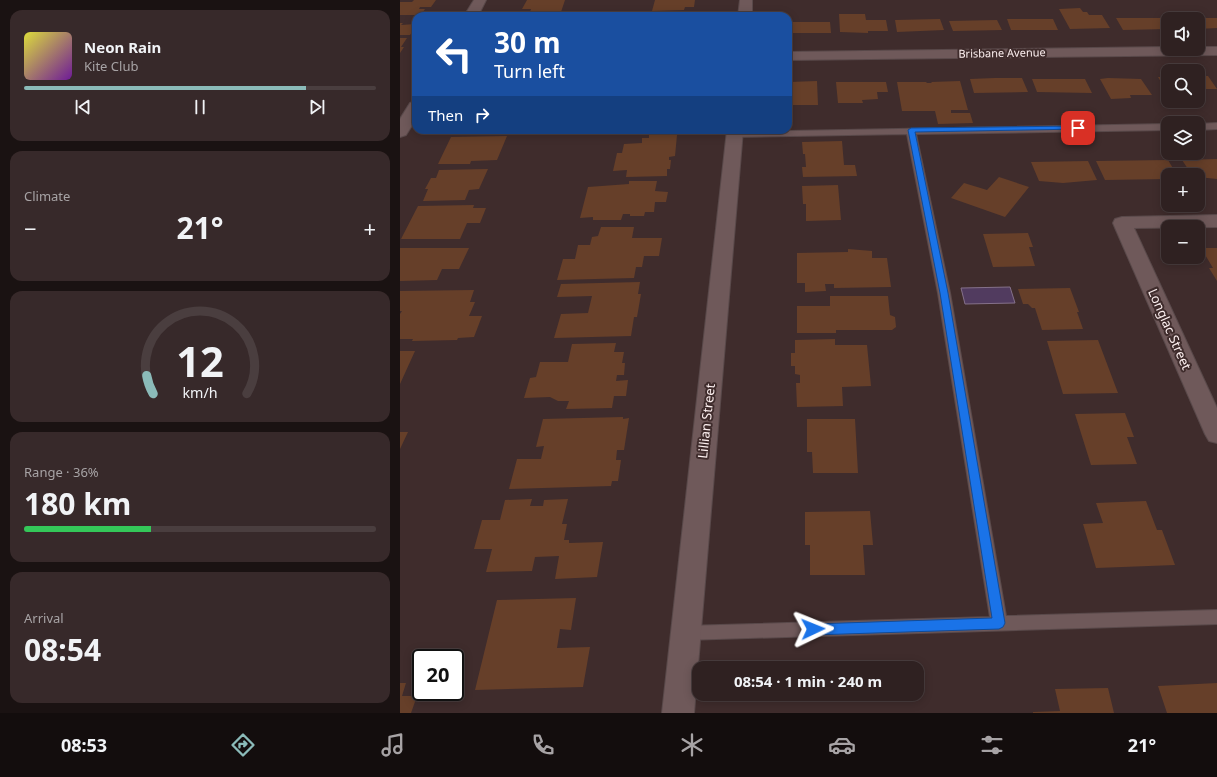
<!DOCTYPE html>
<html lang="en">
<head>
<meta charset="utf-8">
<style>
	body { margin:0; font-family:"Noto Sans",sans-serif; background:#37292a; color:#f1f3f6; height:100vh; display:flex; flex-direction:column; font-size:15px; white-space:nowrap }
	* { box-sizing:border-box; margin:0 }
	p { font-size:13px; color:#a7a3a5 }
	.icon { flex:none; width:22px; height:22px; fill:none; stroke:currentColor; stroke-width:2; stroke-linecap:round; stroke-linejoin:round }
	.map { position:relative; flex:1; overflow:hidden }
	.details { display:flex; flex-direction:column; gap:10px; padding:10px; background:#1a1212; width:400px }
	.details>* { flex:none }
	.hud { position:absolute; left:12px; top:12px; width:380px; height:122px; border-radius:12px; box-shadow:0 2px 10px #0003,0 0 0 1px #4a3e3f; background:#1a4fa0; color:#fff; overflow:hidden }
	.tools { position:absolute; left:761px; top:12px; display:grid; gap:8px }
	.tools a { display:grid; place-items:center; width:44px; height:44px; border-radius:8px; background:#2f2121; box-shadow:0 2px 10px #0003,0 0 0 1px #4a3e3f; font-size:20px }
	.speed { position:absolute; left:12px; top:649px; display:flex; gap:8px; font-size:20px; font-weight:700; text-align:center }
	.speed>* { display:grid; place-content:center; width:52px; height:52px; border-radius:50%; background:#2f2121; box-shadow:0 2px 10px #0003,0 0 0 1px #4a3e3f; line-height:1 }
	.speed .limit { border:2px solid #111; border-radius:6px; background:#fff; color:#111 }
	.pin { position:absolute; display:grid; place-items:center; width:34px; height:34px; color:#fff; margin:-17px; border-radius:8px; box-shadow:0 2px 6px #0006 }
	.me { position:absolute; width:44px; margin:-22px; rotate:88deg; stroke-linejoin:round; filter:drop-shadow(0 0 3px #0008) }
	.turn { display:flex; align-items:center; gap:14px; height:84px; padding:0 16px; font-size:18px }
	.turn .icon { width:52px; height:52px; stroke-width:2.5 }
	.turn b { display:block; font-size:28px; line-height:34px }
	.then { display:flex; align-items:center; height:38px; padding:0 16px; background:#0003; gap:8px; font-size:15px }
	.big { font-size:30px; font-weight:700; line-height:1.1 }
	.details .card { flex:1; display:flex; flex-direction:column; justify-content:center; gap:6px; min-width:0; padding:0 14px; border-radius:12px; background:#37292a }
	.details .dial { align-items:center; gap:0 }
	.dial svg { height:104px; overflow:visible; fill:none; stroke:#4a3e3f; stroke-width:7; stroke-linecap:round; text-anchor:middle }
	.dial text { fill:#f1f3f6; stroke:none }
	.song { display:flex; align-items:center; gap:12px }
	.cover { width:48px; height:48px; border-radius:6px; background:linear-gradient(135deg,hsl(60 70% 55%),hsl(280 70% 35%)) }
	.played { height:4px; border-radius:2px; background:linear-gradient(90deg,#8bbbb9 80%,#4a3e3f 80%) }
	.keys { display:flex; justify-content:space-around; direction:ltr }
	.heat { display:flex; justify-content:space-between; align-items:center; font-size:22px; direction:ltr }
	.charge { height:6px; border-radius:3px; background:linear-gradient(90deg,#34c759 36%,#4a3e3f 0) }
	.trip { position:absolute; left:292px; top:661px; width:232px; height:40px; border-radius:12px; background:#2f2121; box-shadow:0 2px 10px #0003,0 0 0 1px #4a3e3f; font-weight:700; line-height:40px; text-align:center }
	.dock { display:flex; height:64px; justify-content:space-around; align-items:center; background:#130d0d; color:#a7a3a5 }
	.dock .icon { width:28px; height:28px }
	.dock .on { color:#8bbbb9 }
	.dock b { font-size:18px; color:#f1f3f6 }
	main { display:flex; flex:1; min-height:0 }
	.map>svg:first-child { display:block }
	.water { fill:#513b5f; stroke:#85718a }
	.building { fill:#663f29 }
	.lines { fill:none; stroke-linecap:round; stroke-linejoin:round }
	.lane-casing { stroke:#59494a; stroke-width:2 }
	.street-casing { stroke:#59494a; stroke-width:2 }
	.lane { fill:#6f595a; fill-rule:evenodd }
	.street { fill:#6f595a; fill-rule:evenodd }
	.route { fill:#1a73e8; stroke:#114b97 }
	.labels { text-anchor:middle; stroke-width:4; stroke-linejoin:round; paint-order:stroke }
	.far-street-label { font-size:11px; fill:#fdf0f0; stroke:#3f2c2c }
	.street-label { font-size:13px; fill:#fdf0f0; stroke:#3f2c2c }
</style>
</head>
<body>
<main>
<section class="details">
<div class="card">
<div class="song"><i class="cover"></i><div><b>Neon Rain</b><p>Kite Club</p></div></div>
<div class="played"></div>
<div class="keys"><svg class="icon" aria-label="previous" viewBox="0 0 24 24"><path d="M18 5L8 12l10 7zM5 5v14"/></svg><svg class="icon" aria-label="pause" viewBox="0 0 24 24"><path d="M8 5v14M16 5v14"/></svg><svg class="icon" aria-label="next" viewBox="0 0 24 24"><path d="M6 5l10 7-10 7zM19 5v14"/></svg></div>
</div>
<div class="card"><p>Climate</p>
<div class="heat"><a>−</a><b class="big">21°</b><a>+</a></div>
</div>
<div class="card dial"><svg viewBox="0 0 100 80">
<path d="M14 69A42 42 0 1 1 86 69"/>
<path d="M14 69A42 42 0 0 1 9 55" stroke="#8bbbb9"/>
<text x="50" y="56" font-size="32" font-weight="700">12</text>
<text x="50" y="72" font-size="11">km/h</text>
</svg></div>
<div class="card"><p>Range · 36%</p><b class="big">180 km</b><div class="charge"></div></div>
<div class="card"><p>Arrival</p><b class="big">08:54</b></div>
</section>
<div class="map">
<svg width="817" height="713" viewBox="0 0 817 713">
	<rect width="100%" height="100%" fill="#3f2c2c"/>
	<!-- water -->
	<path class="water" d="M610 287 615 303 565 304 561 288Z"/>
	<!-- building -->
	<path class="building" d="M14 0H36L31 7H20L19 9H25L21 15H0V2H12Z
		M127 0H165L161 12H130L131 9H122Z
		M255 0H295L294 7H285L284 10 252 11Z
		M680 8 683 12H687L689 15H702L710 28 670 29 659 9Z
		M287 14V16H256V15Z
		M439 14H465L466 20H486L488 31H468V33L440 32Z
		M716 18H764L768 24V29L723 30Z
		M798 18H817V28L798 29Z
		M540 19 544 30 497 32 495 20Z
		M607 19H653L658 30H611Z
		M597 20 602 30 553 31 549 21Z
		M388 22H430L431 33H388Z
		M0 23H3L1 25 16 24V27L10 35H0Z
		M0 38H7L1 47H4L0 53Z
		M798 76H808L817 89H798Z
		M758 77H768V90H766Z
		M595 78H622L628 92 574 93 570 79Z
		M708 78 741 79 752 95H730L731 98 711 99 700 79Z
		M632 79H685L692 93 637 92Z
		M417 81 418 105H389V82Z
		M560 81 568 110H551V113H570L573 123 538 124 535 111H502L497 82H526L527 83H532L531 82Z
		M436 82H486L488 92H477L478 99 462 100 463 103H438Z
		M55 130H81L80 133H54Z
		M249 135H277L275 156 269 157V160H271L270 169H267V176L226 177 227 170 213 171 217 153H222L224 144 242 143V138H249Z
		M107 136 97 160 71 161 70 164H38L51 137Z
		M442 141 444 165H455L457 176 403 177 402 167H406L405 154H403L402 142Z
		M817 159V179L798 177V175H792L782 160Z
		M768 160 777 175H768V179L705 180 696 161Z
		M688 161 697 180 663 183 639 181 631 162Z
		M88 169 79 189 69 190 65 200 23 201 28 189H25L31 178H36L39 170Z
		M599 177 629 187 605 217 551 198 564 183 587 190Z
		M229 181H257L255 191 268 192 266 202H255L254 212H245L244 216H230V214H223L221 220H193V217L180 218 188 187 229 184Z
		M438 185 441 220 406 221V204H403L402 186Z
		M74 205 73 208H86L80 223H67L60 239H1L18 206Z
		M201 227H234L232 238H262L259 256H244L242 267H236L234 278 157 280 163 259H175L178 245H190L192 237 198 236Z
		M628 233 633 247H629L635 266 593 267 583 234Z
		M0 248H69L59 269H42L37 280 0 281Z
		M801 248H817V281L809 268H813Z
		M448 249 472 251V258H487L491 287 434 288V284H425L426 291 405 292V283H397V253L448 252Z
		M240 282 238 294H241L237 317H234L231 336 154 338 161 314 188 313 192 296 157 297 161 284Z
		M670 288 679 312H677L683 329 642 330 635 308H632L628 304H623L618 289Z
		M74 290 70 302H75L69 316H82L74 337 58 338 57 340 12 341 13 339H0V314L2 311H0V291Z
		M430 296H488L490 315 495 317 496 327 492 330H436V333H397V306H430Z
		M435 339V345H467L471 386 442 387 443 406 397 407 396 383H400V375L395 374V366H391V353H395V340Z
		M698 340 718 393 663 394 647 341Z
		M216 343 214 352H224L222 363H225L224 375H217L216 381 228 380 226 396H214L212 408 166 409 169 401H158L150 397 124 398 130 378 136 377 140 362H168L172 344Z
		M0 351H15L0 384Z
		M725 413 734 437H727L737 464 691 465 675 414Z
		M223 417V419L229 418 224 450H217L216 460H221L218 481H212L211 486 109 489 117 459H141L144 446 136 447 143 419Z
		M407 419H455L458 473H413L412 452H407Z
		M0 432H8L0 449Z
		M132 499 130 506H143L144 500 168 499 162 524H167L164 540H169V543L203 542 197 577 155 579 159 556 135 557 132 571 86 572 92 549H74L82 520H100L105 500Z
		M746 501 757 530H762L775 565 696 568 683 524 703 523 696 503Z
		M470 511 473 545H463L465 575H410V545H405V512Z
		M176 598 171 630 160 629 157 648 190 647 183 687 75 690 97 600Z
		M0 683H6L2 696H17L11 713H0Z
		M817 683V713H767L758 686Z
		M708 688 714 713H633V712L660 711 655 689Z"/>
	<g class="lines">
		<defs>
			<path id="lane" d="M817 123V129L798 130V124Z
				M768 124V130L516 134 550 293 606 616 817 610V624L285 640 279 638 277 633 279 628 285 626 590 617 538 293 507 134 335 137 332 136 331 134 332 132Z"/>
			<path id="street" d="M74 0H86L78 16H64Z
				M340 0H352V16H338Z
				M768 47V49H798V47H817V55L388 60V52Z
				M16 101V119L6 135 0 137V119L10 103Z
				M327 130H343L294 713H262Z
				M817 215V227L734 228 817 408V443L809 441 805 434 713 223 715 219 722 217Z"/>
		</defs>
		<!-- lane casing -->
		<use href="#lane" class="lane-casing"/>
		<!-- street casing -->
		<use href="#street" class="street-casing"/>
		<!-- lane -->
		<use href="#lane" class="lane"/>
		<!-- street -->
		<use href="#street" class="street"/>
	</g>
	<!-- route -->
	<path class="route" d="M678 126 682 128 681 129 515 132 548 293 605 623 603 627 599 629 413 635 409 633 407 629 409 625 413 624 592 618 540 293 508 130 511 128Z"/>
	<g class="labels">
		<!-- far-street labels -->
		<g class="far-street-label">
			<text transform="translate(602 53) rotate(-1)" y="4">Brisbane Avenue</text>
		</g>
		<!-- street labels -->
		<g class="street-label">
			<text transform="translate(770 329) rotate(66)" y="5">Longlac Street</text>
			<text transform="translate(306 421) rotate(-84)" y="5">Lillian Street</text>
		</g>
	</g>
</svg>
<div class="tools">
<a><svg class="icon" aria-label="sound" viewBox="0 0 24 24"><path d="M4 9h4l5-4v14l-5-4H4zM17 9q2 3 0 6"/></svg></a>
<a><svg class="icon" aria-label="search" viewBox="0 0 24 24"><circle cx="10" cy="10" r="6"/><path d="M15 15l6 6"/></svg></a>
<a><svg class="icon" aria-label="layers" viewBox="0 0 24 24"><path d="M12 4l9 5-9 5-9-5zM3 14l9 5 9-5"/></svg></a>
<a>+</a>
<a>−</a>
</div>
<div class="speed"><div class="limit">20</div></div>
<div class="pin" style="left:678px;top:128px;background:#d93025"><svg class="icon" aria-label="arrive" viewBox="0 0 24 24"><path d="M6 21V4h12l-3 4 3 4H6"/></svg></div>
<svg class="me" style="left:413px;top:629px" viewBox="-20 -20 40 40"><path d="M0-17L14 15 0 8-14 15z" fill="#1a73e8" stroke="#fff" stroke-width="4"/></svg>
<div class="trip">08:54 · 1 min · 240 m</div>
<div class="hud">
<div class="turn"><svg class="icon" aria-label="left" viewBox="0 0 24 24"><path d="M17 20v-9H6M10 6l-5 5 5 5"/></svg><div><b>30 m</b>Turn left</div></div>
<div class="then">Then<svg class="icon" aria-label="right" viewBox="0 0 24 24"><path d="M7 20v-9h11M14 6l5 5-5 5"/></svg></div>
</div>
</div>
</main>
<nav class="dock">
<b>08:53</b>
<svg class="icon on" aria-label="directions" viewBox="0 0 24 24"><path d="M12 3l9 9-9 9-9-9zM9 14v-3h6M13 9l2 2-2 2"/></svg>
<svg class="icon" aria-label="music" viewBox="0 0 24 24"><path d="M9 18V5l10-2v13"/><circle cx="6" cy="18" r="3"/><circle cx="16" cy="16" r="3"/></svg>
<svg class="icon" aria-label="phone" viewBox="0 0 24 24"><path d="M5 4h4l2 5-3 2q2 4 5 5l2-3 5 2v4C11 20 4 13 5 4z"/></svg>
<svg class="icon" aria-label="climate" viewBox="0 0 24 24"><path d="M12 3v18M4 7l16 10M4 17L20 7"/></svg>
<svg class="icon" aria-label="car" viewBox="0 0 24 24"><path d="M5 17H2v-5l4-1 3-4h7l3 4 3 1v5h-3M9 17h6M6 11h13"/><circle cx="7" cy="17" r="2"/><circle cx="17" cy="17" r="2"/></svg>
<svg class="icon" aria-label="filters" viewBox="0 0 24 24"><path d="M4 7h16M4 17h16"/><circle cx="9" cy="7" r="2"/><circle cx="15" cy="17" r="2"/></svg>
<b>21°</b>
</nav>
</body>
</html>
